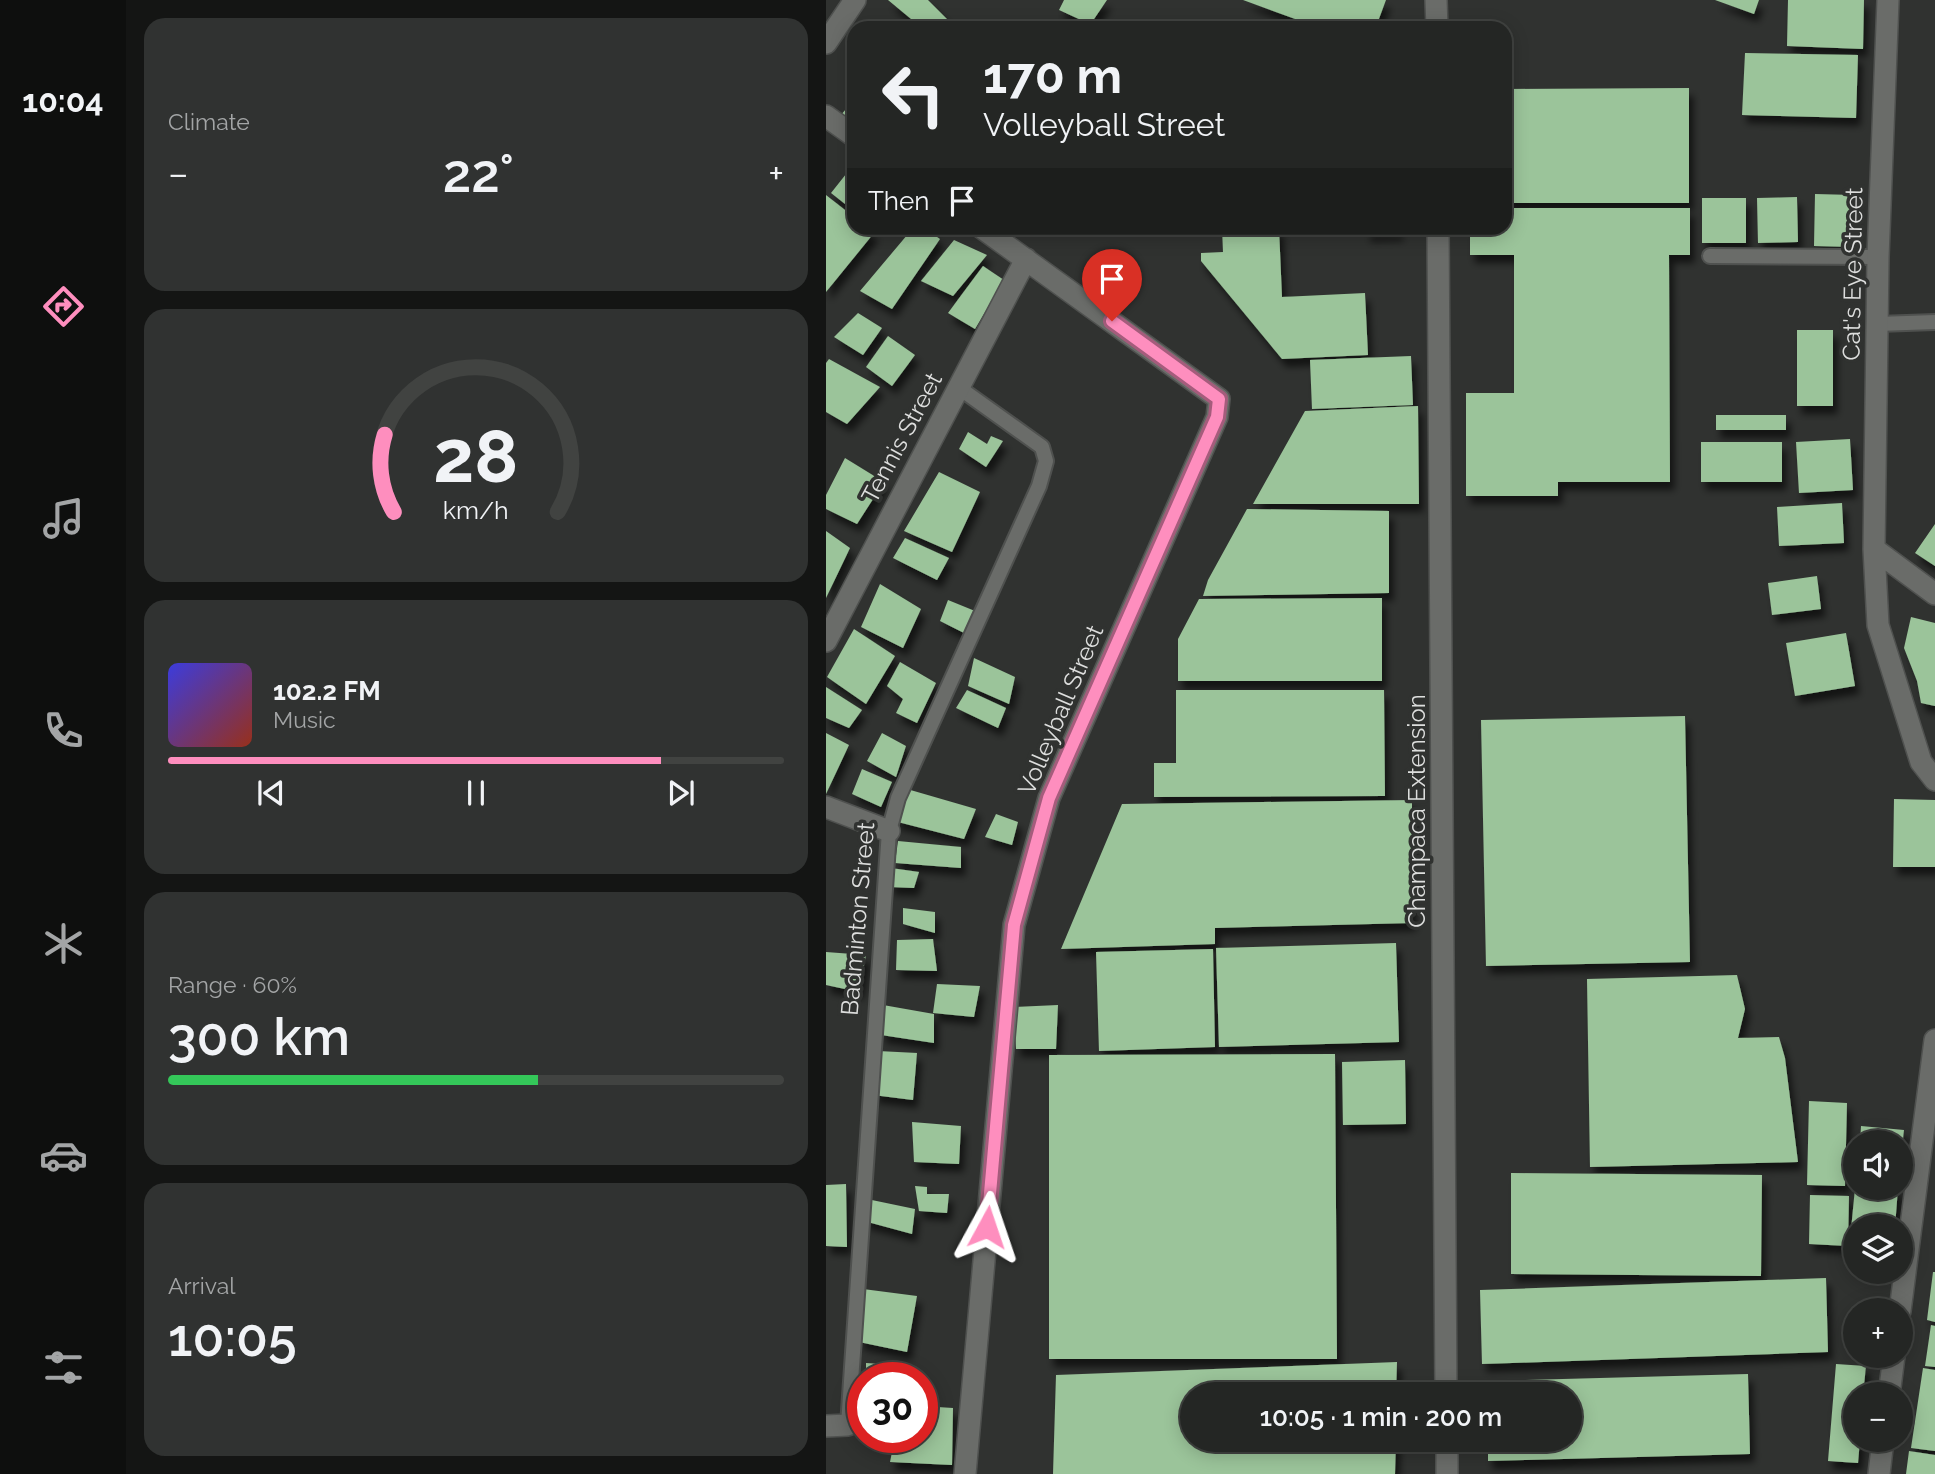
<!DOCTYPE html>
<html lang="en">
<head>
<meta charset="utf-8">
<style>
	body { margin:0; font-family:Raleway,sans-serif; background:#303231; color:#f1f3f6; height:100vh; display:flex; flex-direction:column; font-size:26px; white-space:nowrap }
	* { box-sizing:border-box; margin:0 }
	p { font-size:23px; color:#a3a5a6 }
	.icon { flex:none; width:38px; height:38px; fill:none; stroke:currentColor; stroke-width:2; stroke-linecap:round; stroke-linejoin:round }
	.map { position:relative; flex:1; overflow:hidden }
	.details { display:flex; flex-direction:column; gap:18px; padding:18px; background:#141514; width:700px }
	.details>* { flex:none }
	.banner { position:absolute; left:21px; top:21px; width:665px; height:214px; border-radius:21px; box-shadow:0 4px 18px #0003,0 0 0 2px #414341; background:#242624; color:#f1f3f6; overflow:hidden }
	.tools { position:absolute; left:1017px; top:1130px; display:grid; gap:14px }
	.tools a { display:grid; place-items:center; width:70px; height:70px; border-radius:50%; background:#242624; box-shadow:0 4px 18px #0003,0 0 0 2px #414341; font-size:35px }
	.speed { position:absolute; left:21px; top:1362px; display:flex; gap:14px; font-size:35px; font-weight:700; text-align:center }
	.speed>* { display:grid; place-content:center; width:91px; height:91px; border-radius:50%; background:#242624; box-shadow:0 4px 18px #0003,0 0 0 2px #414341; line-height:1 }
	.speed .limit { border:10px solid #d22; background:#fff; color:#111 }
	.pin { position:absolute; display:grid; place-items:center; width:60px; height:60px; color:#fff; margin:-72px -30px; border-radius:50% 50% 50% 0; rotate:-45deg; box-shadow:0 0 7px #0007 }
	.pin .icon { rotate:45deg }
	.me { position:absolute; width:77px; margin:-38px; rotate:5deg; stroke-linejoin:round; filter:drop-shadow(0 0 5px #0008) }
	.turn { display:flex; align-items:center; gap:24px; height:147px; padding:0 21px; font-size:32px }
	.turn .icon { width:91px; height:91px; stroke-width:2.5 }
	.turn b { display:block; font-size:49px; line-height:60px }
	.then { display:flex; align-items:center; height:66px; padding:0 21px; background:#0003; gap:14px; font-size:26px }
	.big { font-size:52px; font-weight:600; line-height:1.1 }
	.details .tile { flex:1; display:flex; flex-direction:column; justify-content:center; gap:10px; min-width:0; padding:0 24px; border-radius:21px; background:#303231 }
	.details .dial { align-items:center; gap:0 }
	.dial svg { height:182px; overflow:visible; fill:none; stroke:#414341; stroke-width:7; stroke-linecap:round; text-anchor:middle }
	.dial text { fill:#f1f3f6; stroke:none }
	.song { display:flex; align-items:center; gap:21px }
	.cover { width:84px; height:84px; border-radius:10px; background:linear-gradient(135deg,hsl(240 70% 55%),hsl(10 70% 35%)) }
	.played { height:7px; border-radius:4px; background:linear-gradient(90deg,#fe8ebe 80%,#414341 80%) }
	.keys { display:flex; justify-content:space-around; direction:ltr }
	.heat { display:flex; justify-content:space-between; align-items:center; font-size:38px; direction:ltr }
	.charge { height:10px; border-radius:5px; background:linear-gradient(90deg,#34c759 60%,#414341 0) }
	.trip { position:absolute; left:354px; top:1382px; width:402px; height:70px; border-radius:35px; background:#242624; box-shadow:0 4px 18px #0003,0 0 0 2px #414341; font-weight:600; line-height:70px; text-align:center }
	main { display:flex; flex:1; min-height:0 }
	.menu { display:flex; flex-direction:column; width:126px; justify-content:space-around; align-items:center; background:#0e0f0e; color:#a3a5a6 }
	.menu .icon { width:49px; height:49px }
	.menu .current { color:#fe8ebe }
	.menu b { font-size:32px; color:#f1f3f6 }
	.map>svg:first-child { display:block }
	.building { fill:#9bc49a; filter:url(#shadow) }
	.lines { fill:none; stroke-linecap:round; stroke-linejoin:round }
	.lane-casing { stroke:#4f514f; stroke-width:18 }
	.street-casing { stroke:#4f514f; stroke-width:24 }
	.lane { stroke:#6a6c69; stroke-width:14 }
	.street { stroke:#6a6c69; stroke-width:21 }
	.route-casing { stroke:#a55c7c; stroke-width:18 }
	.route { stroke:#fe8ebe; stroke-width:12 }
	.labels { text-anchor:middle; stroke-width:7; stroke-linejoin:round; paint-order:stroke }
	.street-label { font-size:24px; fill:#dddedd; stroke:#303230 }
</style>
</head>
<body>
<main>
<nav class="menu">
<b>10:04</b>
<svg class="icon current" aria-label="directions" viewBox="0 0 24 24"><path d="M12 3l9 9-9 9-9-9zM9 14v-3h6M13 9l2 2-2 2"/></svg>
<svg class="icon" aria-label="music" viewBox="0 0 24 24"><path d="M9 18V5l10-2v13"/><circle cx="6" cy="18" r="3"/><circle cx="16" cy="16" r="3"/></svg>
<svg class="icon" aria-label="phone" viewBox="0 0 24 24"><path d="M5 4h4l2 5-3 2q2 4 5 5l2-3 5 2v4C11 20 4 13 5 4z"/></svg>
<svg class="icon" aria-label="climate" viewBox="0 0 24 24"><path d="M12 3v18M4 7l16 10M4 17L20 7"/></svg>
<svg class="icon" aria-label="car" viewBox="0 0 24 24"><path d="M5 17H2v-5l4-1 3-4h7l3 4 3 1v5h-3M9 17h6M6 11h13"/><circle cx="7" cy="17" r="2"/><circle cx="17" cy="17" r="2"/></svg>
<svg class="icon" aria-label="filters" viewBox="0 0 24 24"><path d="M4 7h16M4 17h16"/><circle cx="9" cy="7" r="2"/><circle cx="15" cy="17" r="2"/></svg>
</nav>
<section class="details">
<div class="tile"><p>Climate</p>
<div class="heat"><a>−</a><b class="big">22°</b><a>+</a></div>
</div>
<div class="tile dial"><svg viewBox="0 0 100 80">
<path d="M14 69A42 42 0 1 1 86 69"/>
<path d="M14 69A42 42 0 0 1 10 35" stroke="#fe8ebe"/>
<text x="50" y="56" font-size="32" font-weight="700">28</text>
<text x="50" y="72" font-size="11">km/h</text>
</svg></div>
<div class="tile">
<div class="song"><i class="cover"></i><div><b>102.2 FM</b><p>Music</p></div></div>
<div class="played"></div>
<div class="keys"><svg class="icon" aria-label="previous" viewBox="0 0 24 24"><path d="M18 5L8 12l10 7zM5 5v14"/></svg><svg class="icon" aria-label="pause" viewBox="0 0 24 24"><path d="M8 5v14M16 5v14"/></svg><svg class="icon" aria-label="next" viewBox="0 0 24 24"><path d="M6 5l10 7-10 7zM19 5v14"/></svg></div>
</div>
<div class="tile"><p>Range · 60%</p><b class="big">300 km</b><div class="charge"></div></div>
<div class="tile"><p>Arrival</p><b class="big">10:05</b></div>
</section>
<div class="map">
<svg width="1109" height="1474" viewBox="0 0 1109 1474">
	<defs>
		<filter id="shadow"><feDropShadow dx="4.5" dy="8" stdDeviation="3.5" flood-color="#0009"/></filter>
	</defs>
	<rect width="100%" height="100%" fill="#303230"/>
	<!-- building -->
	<path class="building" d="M62 0H102L130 28H96Z
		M238 0H281L266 22 255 20 233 10Z
		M417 0H560L551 24H483Z
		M889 0H933L928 14Z
		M962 0H1038L1037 49 961 46Z
		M919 53 1032 55 1030 118 916 115Z
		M863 88V203H679V89Z
		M28 100V132L13 117Z
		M28 164V211L5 193Z
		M989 194 1028 195 1027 247 988 246Z
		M0 195 28 217V228H41L48 233 0 292Z
		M971 197 972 242 932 243 931 198Z
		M876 198H920V243H876Z
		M679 208H864V255H843L844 482H732V496H640V393H688V255H644V228H679Z
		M87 228H98L114 239 66 309 34 291Z
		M396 228H453L456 297 539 293 542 355 456 359 375 261V253L397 252Z
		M540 228H573V233L540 234Z
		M128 240 161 255 127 296 95 281Z
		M157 266 178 280 149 329 122 313Z
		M32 313 56 328 37 355 8 337Z
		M971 330H1007V406H971Z
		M62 336 89 355 66 386 40 367Z
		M585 356 587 405 486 409 484 360Z
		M3 359 54 387 21 424 0 412V363Z
		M592 406 593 504H427L479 411Z
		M890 415H960V430H890Z
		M142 432 161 444 165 436 177 441 160 467 133 449Z
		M1024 439 1027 490 973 493 970 442Z
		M875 442H956V482H875Z
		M19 458 58 482 31 524 0 509V495Z
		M113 472 154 492 126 552 78 531Z
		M1016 503 1018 543 953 546 951 507Z
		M421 509 563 511V593L377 596 382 580Z
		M1109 524V566L1089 553Z
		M0 531 24 548 0 598Z
		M79 538 123 558 111 580 67 558Z
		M991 576 995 609 946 615 942 583Z
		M54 584 95 609 77 648 35 627Z
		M556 598V681H352V639L373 599Z
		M122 600 149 611 138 633 114 621Z
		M1085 617 1109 623V706L1095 703 1091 681 1078 648Z
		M28 629 69 656 40 704 1 677Z
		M1020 633 1029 686 969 696 960 643Z
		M148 658 189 677 183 704 142 686Z
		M74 662 110 683 91 723 70 713 77 699 61 686Z
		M0 687 36 710 23 728 0 718Z
		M141 690 180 708 172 728 130 708Z
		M350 690H558L559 796 328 797V763H350Z
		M859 716 864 962 660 966 655 720Z
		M0 733 23 745 0 794Z
		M56 733 80 746 70 777 41 761Z
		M36 769 66 782 55 807 26 794Z
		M81 789 150 809 138 839 68 821Z
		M1068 799 1109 800V867H1067Z
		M586 800V923L389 928V944L235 949 296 804Z
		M170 814 192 822 186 845 159 837Z
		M72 841 135 847V868L69 863Z
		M65 868 93 872 88 888 63 887Z
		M77 908 109 912V933L77 924Z
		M107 939 111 971 70 970 71 940Z
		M570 943 573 1042 393 1047 390 948Z
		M387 949 389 1047 273 1051 270 952Z
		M0 952 40 955 33 992 0 985Z
		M911 975 919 1009 912 1038 953 1037 959 1058 972 1162 764 1167 761 979Z
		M111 984 154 986 148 1017 107 1013Z
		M57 1005 108 1014V1043L55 1035Z
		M232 1005 230 1049H190L188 1007Z
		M52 1051 91 1053 87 1100 47 1095Z
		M509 1054 511 1359H223V1055Z
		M579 1060 580 1124 517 1125 516 1062Z
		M983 1101 1021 1103 1019 1186 981 1185Z
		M86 1122 135 1126 133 1164 88 1162Z
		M1035 1126 1078 1130 1076 1148 1074 1143H1034Z
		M685 1173 936 1175 935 1276 685 1274Z
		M20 1184 21 1247 0 1246V1185Z
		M89 1186 101 1187V1194H123L121 1213 93 1211Z
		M1029 1188H1072L1069 1227H1029V1251H1023Z
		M984 1195 1023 1196 1022 1246 983 1244Z
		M41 1199 89 1209 86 1234 38 1221Z
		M1107 1272H1109V1322L1101 1320Z
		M1000 1278 1002 1352 656 1364 654 1290Z
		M37 1289 91 1296 81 1352 33 1342Z
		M1105 1325 1109 1326V1367L1099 1366Z
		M571 1362 570 1395H366V1440H570L569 1474H227L230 1375Z
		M40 1363 71 1365 70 1377H40Z
		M1010 1364 1040 1366 1037 1395H1029V1440H1034L1032 1463 1002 1461Z
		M1097 1368 1109 1370V1451L1085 1448Z
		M922 1374 924 1454 662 1461V1440H744V1395H661L660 1381Z
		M96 1406 127 1408 126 1465 64 1462 69 1437H96Z
		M1083 1451 1109 1455V1474H1080Z"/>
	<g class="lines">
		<defs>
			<path id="lane" d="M884 256 1052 257
				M1052 324 1109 322
				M22 1425 63 831 72 798 213 486 220 461 216 447 132 387"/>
			<path id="street" d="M610 0 611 28
				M1062 0 1052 257 1048 549 1052 625 1095 762 1109 780
				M0 43 29 0
				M0 116 28 136
				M612 228 620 1395
				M1048 549 1109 594
				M0 641 200 259
				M0 807 63 831
				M1074 1311 1109 1040
				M1063 1395 1068 1356
				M0 1426 22 1425
				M621 1440V1474
				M139 1474 188 925 223 798 391 417 393 399 156 228
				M1053 1474 1057 1440"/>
		</defs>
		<!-- lane casing -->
		<use href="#lane" class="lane-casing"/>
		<!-- street casing -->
		<use href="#street" class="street-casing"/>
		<!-- lane -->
		<use href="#lane" class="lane"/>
		<!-- street -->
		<use href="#street" class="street"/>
	</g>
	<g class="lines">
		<defs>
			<path id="route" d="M161 1227 188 925 223 798 391 417 393 399 286 321"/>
		</defs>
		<!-- route casing -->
		<use href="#route" class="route-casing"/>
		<!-- route -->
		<use href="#route" class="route"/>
	</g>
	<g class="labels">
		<!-- street labels -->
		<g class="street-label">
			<text transform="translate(1027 274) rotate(-89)" y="8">Cat's Eye Street</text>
			<text transform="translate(76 438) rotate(-62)" y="8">Tennis Street</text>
			<text transform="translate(235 710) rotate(-67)" y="8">Volleyball Street</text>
			<text transform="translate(591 811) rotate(-90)" y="8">Champaca Extension</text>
			<text transform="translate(32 919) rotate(-85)" y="8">Badminton Street</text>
		</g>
	</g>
</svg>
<div class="tools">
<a><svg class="icon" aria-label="sound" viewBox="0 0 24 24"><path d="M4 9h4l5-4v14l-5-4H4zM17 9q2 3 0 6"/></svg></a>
<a><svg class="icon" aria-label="layers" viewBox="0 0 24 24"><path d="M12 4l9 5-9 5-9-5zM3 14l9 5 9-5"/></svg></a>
<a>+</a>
<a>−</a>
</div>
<div class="speed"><div class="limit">30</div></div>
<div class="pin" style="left:286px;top:321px;background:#d93025"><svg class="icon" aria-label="arrive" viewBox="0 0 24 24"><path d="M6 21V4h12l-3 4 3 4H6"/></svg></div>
<svg class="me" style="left:161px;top:1227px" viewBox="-20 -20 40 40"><path d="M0-17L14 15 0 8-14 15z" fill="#fe8ebe" stroke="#fff" stroke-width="4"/></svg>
<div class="trip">10:05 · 1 min · 200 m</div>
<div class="banner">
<div class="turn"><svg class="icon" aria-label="left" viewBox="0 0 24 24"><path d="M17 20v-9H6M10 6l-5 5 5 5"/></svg><div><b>170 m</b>Volleyball Street</div></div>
<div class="then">Then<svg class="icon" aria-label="arrive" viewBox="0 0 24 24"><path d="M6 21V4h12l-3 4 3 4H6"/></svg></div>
</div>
</div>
</main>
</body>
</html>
